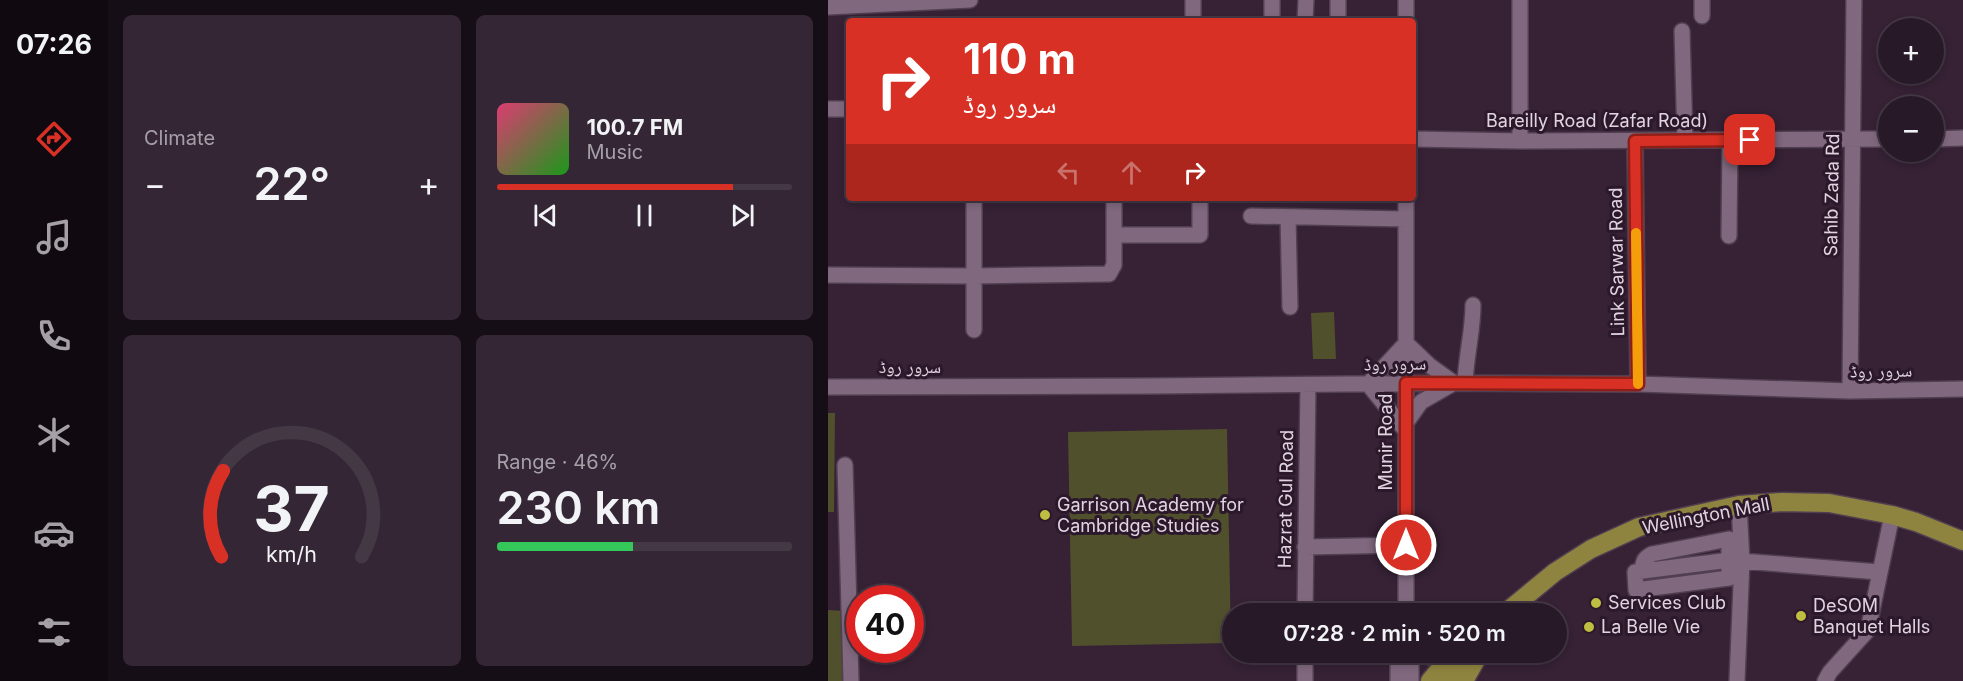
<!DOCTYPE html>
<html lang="en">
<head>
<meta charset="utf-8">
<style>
	body { margin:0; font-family:Inter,"Noto Naskh Arabic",sans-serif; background:#342634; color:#f1f3f6; height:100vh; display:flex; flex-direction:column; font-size:22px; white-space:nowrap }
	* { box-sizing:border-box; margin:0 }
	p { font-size:20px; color:#a5a0a8 }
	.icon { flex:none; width:33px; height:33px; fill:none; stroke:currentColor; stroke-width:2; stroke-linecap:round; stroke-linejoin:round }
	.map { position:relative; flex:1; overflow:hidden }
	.panel { display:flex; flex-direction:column; gap:15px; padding:15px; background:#160e16; width:720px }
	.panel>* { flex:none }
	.hud { position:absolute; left:18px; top:18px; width:570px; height:183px; border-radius:6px; box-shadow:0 3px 9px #0003,0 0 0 2px #443845; background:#d93025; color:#fff; overflow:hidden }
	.controls { position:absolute; left:1050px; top:18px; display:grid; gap:12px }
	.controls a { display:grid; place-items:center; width:66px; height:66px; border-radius:50%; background:#281928; box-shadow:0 3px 9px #0003,0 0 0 2px #443845; font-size:30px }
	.speed { position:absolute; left:18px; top:585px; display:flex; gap:12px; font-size:30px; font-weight:700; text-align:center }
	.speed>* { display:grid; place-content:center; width:78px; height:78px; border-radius:50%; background:#281928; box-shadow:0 3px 9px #0003,0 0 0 2px #443845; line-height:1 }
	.speed .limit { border:9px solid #d22; background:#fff; color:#111 }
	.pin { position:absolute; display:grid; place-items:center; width:51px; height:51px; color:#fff; margin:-26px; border-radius:12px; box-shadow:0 3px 9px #0006 }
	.me { position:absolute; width:66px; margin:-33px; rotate:0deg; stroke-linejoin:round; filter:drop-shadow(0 0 4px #0008) }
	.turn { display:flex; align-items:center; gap:21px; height:126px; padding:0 18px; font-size:27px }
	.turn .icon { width:78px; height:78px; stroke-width:2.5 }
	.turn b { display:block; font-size:42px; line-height:51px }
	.lanes { display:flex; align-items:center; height:57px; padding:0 18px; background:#0003; justify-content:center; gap:30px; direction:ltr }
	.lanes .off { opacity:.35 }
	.big { font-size:45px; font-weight:600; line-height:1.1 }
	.panel .card { flex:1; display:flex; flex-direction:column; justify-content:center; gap:9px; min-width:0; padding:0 21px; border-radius:9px; background:#342634 }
	.panel .dial { align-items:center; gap:0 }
	.dial svg { height:156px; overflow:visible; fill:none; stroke:#443845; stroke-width:7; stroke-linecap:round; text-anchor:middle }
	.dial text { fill:#f1f3f6; stroke:none }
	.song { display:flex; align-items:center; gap:18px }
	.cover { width:72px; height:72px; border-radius:9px; background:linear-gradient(135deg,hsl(340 70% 55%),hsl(120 70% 35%)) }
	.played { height:6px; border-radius:3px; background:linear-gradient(90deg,#d93025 80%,#443845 80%) }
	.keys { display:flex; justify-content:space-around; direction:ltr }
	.heat { display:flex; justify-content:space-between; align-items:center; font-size:33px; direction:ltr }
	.charge { height:9px; border-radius:4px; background:linear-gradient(90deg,#34c759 46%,#443845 0) }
	.panel .tiles { flex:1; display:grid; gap:15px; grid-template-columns:repeat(2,1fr) }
	.trip { position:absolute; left:394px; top:603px; width:345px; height:60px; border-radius:30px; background:#281928; box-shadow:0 3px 9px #0003,0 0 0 2px #443845; font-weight:600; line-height:60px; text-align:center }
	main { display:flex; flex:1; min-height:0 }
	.dock { display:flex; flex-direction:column; width:108px; justify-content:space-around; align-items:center; background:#100a10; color:#a5a0a8 }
	.dock .icon { width:42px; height:42px }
	.dock .selected { color:#d93025 }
	.dock b { font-size:27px; color:#f1f3f6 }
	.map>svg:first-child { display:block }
	.green { fill:#50502d }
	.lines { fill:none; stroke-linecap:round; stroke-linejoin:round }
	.minor-casing { stroke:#503f50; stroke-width:18 }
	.major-casing { stroke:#503f50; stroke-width:21 }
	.minor { stroke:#80687f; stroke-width:15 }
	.major { stroke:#8f843f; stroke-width:18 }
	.route-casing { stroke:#8d1f18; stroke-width:15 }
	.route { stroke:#d93025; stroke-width:10 }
	.slow { stroke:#f59e0b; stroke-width:10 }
	.poi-dot { fill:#c0be41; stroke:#2c182b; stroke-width:2 }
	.labels { text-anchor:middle; stroke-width:6; stroke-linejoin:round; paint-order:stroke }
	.street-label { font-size:18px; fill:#e1d4e1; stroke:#2c182b }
	.poi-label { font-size:18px; fill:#e1d4e1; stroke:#2c182b; text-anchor:start }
</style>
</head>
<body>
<main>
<nav class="dock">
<b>07:26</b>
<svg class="icon selected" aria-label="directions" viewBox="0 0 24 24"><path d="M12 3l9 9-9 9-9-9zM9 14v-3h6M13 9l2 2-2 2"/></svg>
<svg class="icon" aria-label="music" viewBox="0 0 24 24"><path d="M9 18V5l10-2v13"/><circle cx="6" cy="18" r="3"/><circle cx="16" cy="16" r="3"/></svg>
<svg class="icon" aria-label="phone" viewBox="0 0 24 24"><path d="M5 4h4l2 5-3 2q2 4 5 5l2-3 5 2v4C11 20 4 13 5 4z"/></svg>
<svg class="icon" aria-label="climate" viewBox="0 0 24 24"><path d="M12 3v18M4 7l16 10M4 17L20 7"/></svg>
<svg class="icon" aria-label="car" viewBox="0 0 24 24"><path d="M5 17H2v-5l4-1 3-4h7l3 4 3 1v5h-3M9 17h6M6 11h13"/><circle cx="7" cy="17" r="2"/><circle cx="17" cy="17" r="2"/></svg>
<svg class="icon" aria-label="filters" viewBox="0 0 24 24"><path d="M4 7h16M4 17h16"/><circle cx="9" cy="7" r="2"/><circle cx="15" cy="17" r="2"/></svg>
</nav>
<section class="panel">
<div class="tiles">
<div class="card"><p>Climate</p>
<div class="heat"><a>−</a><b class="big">22°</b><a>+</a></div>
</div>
<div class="card">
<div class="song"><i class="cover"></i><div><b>100.7 FM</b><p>Music</p></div></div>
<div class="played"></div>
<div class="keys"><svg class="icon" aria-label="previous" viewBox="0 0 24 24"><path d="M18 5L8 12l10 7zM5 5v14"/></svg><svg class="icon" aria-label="pause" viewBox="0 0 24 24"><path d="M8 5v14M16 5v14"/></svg><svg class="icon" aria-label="next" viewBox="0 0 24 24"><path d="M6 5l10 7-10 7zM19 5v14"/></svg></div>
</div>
<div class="card dial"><svg viewBox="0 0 100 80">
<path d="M14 69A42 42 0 1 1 86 69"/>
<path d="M14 69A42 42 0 0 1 15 25" stroke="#d93025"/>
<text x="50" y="56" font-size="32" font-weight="700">37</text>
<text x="50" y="72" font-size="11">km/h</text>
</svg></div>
<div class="card"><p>Range · 46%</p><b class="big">230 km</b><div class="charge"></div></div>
</div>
</section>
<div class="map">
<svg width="1135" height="681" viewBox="0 0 1135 681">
	<rect width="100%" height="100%" fill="#362135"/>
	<!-- green -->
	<path class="green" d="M506 312 508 359H485L483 313Z
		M0 413H7L6 512H0Z
		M399 429 403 643 244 646 240 432Z
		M0 610 15 611V681H0Z"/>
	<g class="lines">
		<defs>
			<path id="minor" d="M692 0V141
				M874 0V16
				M0 7 142 0
				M365 21V0
				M444 21V0
				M477 21 478 0
				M510 21V0
				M578 21V0
				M854 31 857 140
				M0 109H21
				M585 139 692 141 1060 139
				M1106 139 1135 138
				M807 141 810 384
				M578 198V614
				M423 216 578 219
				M460 217 462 307
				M287 235H372V198
				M901 236 902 140
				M0 275 145 276 281 274 286 265V198
				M146 330V198
				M637 383C638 356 645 331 645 305
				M0 387 324 386 626 383 810 384 1022 391 1135 389
				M1022 391 1026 0
				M578 423 593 402 626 383 601 365 578 343 540 384 578 431
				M17 465 23 681
				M911 505 914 561 1051 572
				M477 547 578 545
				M815 571C814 562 816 558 824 554L901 539V578L808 590 807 572 902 560 914 561 909 681
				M477 614 480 385
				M477 652V681
				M570 652V681
				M583 652V681
				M997 681 1002 672 1040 630 1064 515"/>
			<path id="major" d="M676 614 727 572 763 549 811 527 911 505 954 502 1001 503 1064 515 1088 522 1135 541
				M594 652C606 659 613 657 625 654
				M602 681 626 652
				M618 681 642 652
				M636 681 650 656"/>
		</defs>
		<!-- minor casing -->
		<use href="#minor" class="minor-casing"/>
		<!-- major casing -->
		<use href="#major" class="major-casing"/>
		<!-- minor -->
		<use href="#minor" class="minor"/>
		<!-- major -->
		<use href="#major" class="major"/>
	</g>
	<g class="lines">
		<defs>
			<path id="route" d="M578 545V383L810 384 807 141 922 140"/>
		</defs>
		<!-- route casing -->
		<use href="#route" class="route-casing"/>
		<!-- route -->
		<use href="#route" class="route"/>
		<!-- slow -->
		<path class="slow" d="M808 233 810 384"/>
	</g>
	<!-- markers -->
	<g class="poi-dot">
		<circle cx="217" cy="515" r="6"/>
		<circle cx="768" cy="603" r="6"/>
		<circle cx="973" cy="616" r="6"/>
		<circle cx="761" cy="627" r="6"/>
	</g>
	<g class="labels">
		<!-- street labels -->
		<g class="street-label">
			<text x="769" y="127">Bareilly Road (Zafar Road)</text>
			<text transform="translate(1004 195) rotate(-89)" y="6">Sahib Zada Rd</text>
			<text transform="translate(789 262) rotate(-91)" y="6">Link Sarwar Road</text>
			<text transform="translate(567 364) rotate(-1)" y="6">سرور روڈ</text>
			<text x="82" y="373">سرور روڈ</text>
			<text transform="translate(1053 371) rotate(-1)" y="6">سرور روڈ</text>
			<text transform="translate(558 442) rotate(-90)" y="6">Munir Road</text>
			<text transform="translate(458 499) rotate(-89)" y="6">Hazrat Gul Road</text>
			<text transform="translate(878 516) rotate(-11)" y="6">Wellington Mall</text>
		</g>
		<!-- poi labels -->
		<g class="poi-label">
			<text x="229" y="511">Garrison Academy for<tspan x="229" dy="21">Cambridge Studies</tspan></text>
			<text x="780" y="609">Services Club</text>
			<text x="985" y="612">DeSOM<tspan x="985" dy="21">Banquet Halls</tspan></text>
			<text x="773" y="633">La Belle Vie</text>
		</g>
	</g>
</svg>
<div class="controls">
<a>+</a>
<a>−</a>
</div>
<div class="speed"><div class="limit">40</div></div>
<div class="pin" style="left:922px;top:140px;background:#d93025"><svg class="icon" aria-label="arrive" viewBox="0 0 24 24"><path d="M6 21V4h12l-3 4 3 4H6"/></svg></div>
<svg class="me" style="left:578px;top:545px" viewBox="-20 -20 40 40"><circle r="17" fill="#d93025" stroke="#fff" stroke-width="3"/><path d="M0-11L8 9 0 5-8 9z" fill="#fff"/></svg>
<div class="trip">07:28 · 2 min · 520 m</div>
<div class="hud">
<div class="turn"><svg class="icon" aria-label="right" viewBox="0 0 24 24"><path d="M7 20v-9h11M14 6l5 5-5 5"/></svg><div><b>110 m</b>سرور روڈ</div></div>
<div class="lanes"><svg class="icon off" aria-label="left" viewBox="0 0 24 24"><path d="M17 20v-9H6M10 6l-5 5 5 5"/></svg><svg class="icon off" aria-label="ahead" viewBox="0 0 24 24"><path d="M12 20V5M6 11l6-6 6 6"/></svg><svg class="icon" aria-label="right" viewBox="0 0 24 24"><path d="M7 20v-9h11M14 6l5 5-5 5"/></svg></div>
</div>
</div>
</main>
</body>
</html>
